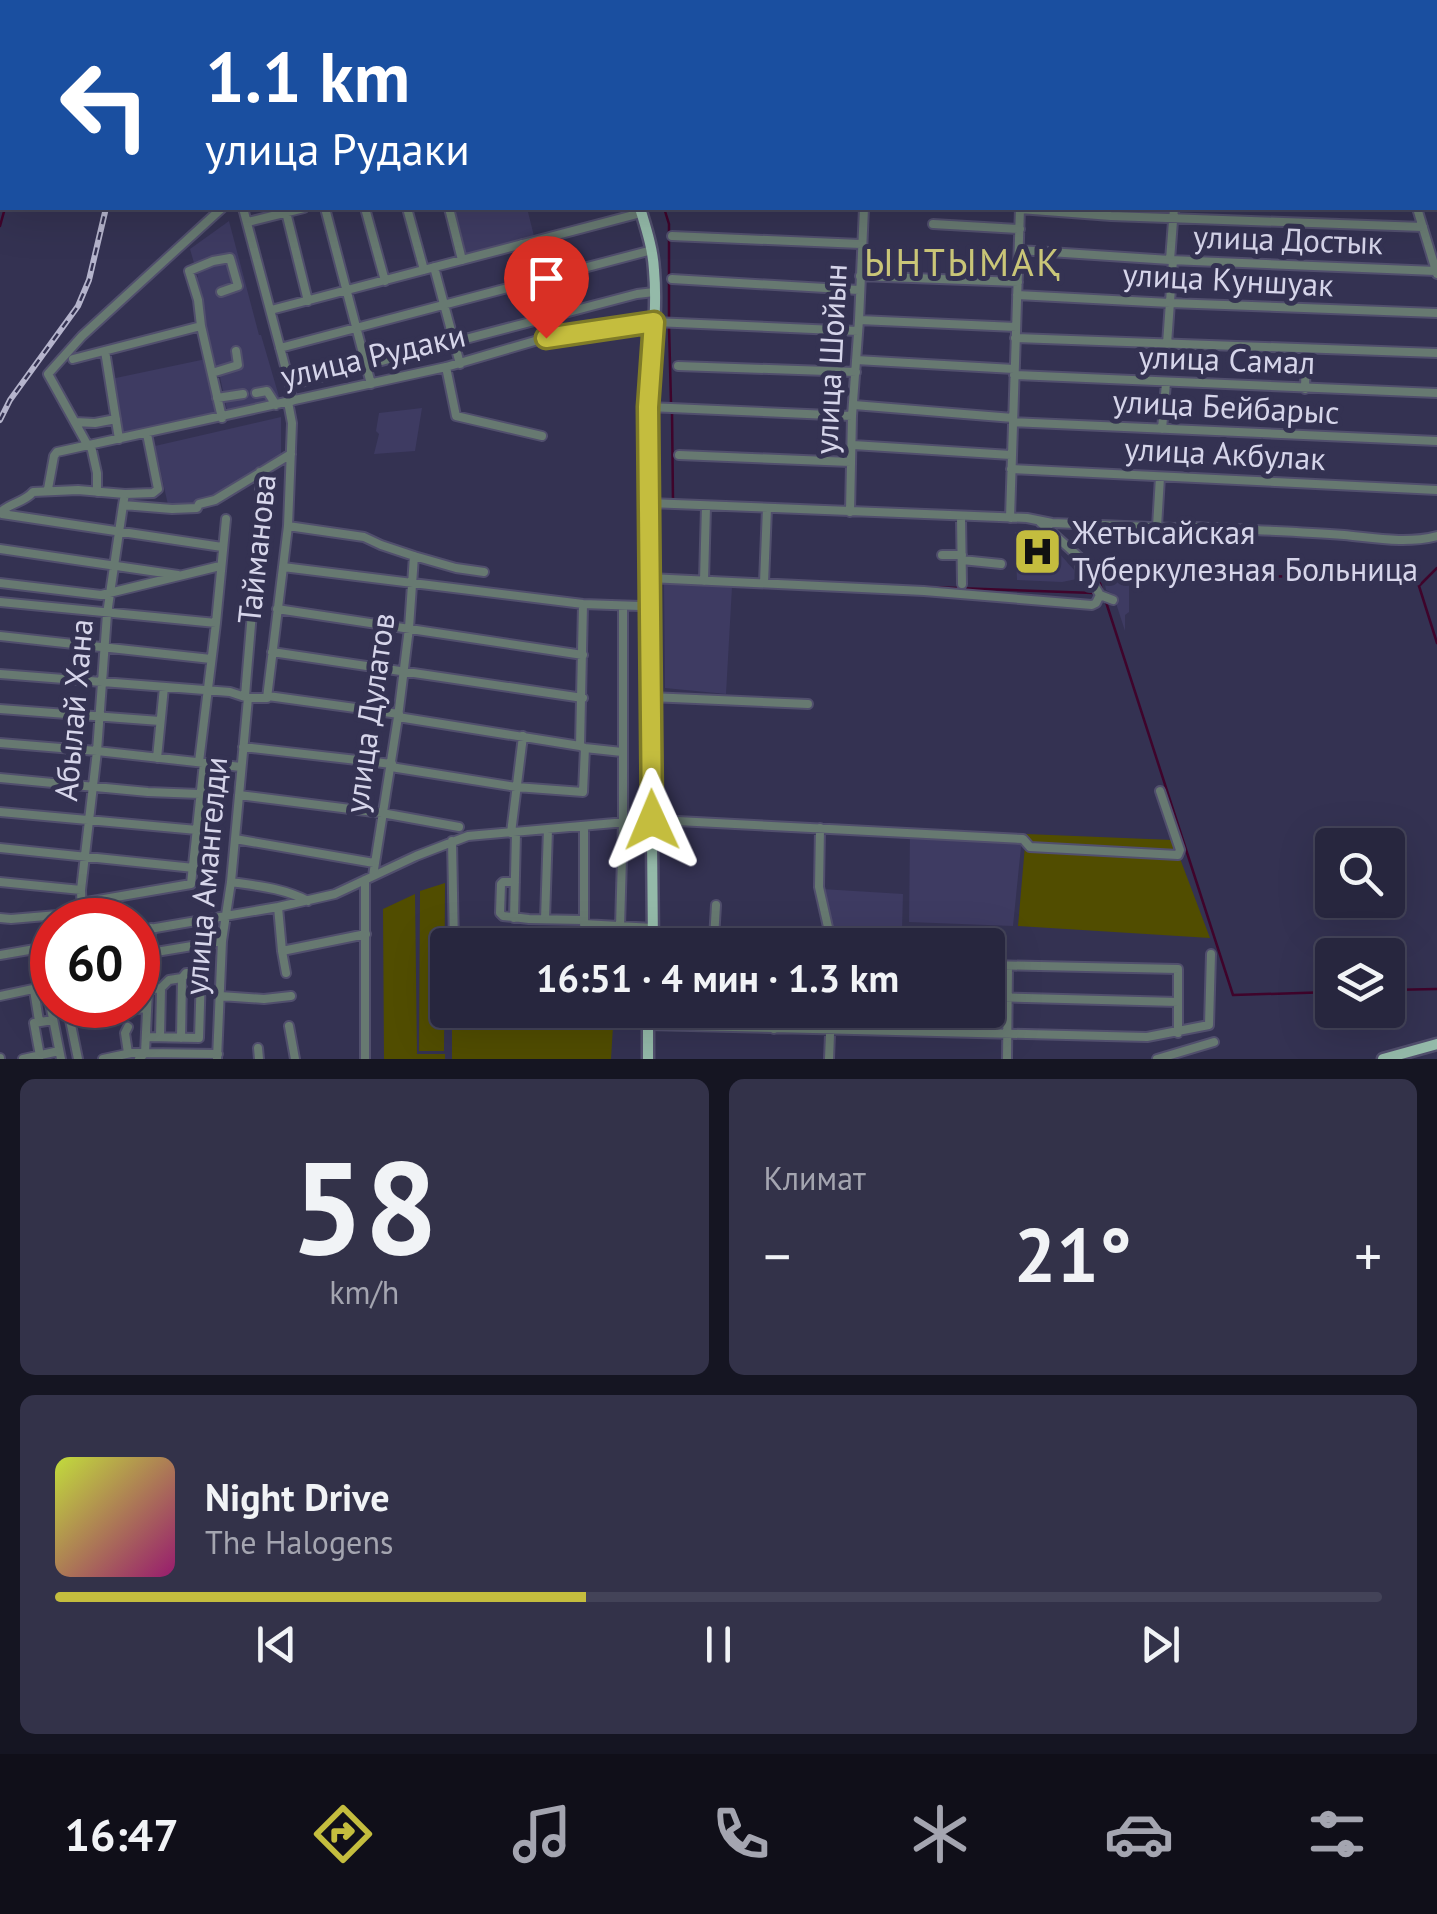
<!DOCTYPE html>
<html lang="ru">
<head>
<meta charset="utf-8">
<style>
	body { margin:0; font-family:"PT Sans",sans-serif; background:#333249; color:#f1f3f6; height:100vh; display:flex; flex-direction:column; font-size:38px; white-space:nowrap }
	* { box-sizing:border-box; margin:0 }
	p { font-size:32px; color:#a4a5b0 }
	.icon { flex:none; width:55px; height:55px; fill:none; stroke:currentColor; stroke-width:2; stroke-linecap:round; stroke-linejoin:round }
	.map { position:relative; height:1059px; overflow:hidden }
	.details { display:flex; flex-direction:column; gap:20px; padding:20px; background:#151522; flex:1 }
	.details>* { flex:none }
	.banner { position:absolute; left:0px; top:0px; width:1438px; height:210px; box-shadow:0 10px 40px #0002,0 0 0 2px #434358; background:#1a4fa0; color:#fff; overflow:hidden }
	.fabs { position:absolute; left:1315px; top:828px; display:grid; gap:20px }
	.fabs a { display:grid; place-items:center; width:90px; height:90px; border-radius:10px; background:#27263e; box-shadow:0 10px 40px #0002,0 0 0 2px #434358; font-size:50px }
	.speed { position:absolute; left:30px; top:898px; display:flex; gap:20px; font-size:50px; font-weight:700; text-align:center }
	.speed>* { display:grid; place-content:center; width:130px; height:130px; border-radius:50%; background:#27263e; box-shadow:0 10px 40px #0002,0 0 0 2px #434358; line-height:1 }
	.speed .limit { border:15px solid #d22; background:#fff; color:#111 }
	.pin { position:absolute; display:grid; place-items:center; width:85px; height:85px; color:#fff; margin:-102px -42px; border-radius:50% 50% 50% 0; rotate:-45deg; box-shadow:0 0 10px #0007 }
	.pin .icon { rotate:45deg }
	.me { position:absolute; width:110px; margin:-55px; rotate:359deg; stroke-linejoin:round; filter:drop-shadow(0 0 8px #0008) }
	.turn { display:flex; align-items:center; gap:35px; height:210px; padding:0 40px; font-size:45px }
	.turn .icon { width:130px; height:130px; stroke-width:2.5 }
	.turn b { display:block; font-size:70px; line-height:85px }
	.big { font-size:75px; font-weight:600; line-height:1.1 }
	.details .card { flex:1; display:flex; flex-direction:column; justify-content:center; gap:15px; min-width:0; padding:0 35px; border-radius:15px; background:#333249 }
	.details .dial { align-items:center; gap:0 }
	.dial b { font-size:130px; line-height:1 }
	.song { display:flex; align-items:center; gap:30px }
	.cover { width:120px; height:120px; border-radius:15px; background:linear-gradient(135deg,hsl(70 70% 55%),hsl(320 70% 35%)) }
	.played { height:10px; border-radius:5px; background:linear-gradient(90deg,#c4bd3e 40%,#434358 40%) }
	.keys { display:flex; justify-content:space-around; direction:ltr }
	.heat { display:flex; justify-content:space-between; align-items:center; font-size:55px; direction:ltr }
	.details .tiles { flex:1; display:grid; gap:20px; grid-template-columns:1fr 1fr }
	.card:last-child { grid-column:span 2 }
	.trip { position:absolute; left:430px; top:928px; width:575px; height:100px; border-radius:10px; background:#27263e; box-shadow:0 10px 40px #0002,0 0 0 2px #434358; font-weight:600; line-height:100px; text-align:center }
	.menu { display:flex; height:160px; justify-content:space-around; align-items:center; background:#100f19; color:#a4a5b0 }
	.menu .icon { width:70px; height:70px }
	.menu .selected { color:#c4bd3e }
	.menu b { font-size:45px; color:#f1f3f6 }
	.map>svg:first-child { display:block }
	.built { fill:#3e3b62 }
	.green { fill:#514d00 }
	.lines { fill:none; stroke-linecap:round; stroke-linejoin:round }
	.stream { stroke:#3f042b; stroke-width:2.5 }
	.minor-casing { stroke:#514f6d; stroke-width:12 }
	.major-casing { stroke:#514f6d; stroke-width:15 }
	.minor { stroke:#677971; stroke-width:8 }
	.major { stroke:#94baa9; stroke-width:10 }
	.rail-casing { stroke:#b5b4cc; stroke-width:6 }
	.rail { stroke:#343252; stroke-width:2.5; stroke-dasharray:8; stroke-linecap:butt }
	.route-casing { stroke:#7f7b28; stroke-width:25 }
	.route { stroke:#c4bd3e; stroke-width:18 }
	.labels { text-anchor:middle; stroke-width:10; stroke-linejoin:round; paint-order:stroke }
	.street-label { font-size:32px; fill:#d6d5ea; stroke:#343252 }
	.poi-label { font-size:32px; fill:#d6d5ea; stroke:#343252; text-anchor:start }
	.quarter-label { font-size:38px; letter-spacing:2.5px; fill:#cac678; stroke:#343252 }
</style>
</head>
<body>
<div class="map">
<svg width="1437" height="1059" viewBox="0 0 1437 1059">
	<rect width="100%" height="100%" fill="#343252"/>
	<!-- built -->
	<path class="built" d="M450 208H527L535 240 463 258Z
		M229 221 259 335H261L280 400 231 413 227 410 220 377 217 371 194 279 198 277 190 249Z
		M206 359 218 415 120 436 111 379Z
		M422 408 415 451 374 454 379 434 376 431 379 413Z
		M281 417V454L222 492 198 502 168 505 155 446Z
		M1015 532H1040L1075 571 1077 579 1062 582 1017 580Z
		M1107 569H1110L1111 572H1129V612L1125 615V631L1113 594 1106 590 1103 575Z
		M664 584 732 587 726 694 665 688Z
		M910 831 1022 837 1013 926 909 922Z
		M822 889 903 894 902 931H833Z"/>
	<!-- green -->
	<path class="green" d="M656 581H660L659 811H655Z
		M1026 834 1173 840 1210 938 1018 926Z
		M445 883 444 1051H419L420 891Z
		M415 894 417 1054H445V1059H384L383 909Z
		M614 1010 611 1059H452V1011Z"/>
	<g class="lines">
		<!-- stream -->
		<path class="stream" d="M601 0 602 2
			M1376 0V2
			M60 2V0
			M0 83H2
			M1435 159H1437
			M664 208 669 224V234
			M0 226 5 208
			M669 239V319
			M669 326 671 403
			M672 411 673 502
			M657 504V576
			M657 582V694
			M1420 585 1437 568
			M901 586 1093 593
			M1103 594 1098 575 1099 568 1107 566 1258 576 1410 578 1416 581 1419 586 1437 643
			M1106 602 1233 995 1332 992
			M657 702V809
			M1388 990 1437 989"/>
		<defs>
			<path id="minor" d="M322 0 323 2
				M1081 0 1139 2
				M90 2V0
				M178 2V0
				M375 2 378 0
				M435 2 439 0
				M484 2 492 0
				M793 2V0
				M953 2V0
				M1435 164H1437
				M243 208 290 385 292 401
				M325 208 371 384
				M365 208 385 281
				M407 208 424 270
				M449 208 462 260
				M1417 208 1437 274
				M1020 209 1111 216 1423 227
				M286 212 308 301
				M248 222 304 208
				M933 224 1020 229
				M672 236 861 244
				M522 244 545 338
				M1019 250 1170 260 1436 271
				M1170 260 1174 208
				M434 267 460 364
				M860 276 1018 282
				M672 279 859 290
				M221 292 238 286 230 258 213 261 189 271 198 300 201 326 222 418
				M1017 295 1170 303 1437 313
				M271 310 641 213
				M859 320 1016 327
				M1015 338 1437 353
				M1167 344 1173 260
				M280 348 652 250
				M105 351 119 439
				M73 359 201 326
				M856 360 1014 369
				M678 366 856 372
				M446 367 456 416 542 436
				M212 373 238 365 236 351
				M1014 375 1437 393
				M290 385 637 294 654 292
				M1305 389 1306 350
				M256 393 267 391 276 405
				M217 398 243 394
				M854 405 1013 418
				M648 407 852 416
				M75 422 95 423 116 419
				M1013 422 1437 441
				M1162 429 1166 383
				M853 445 1011 455
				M88 446 48 374 82 336 222 208
				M91 446 97 473V492
				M679 455 851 462
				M1011 469 1437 490
				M48 489 54 456 57 452 446 367 545 338 654 322 858 331
				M125 494 153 493 158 489 147 434
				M649 503 1027 518 1052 523 1174 528 1194 527C1244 530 1294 531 1344 535 1375 538 1406 544 1437 536
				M850 512 852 416 859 320 864 208
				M961 517 962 584
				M1010 518 1020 208
				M1040 522 1079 557 1081 574 1094 585 1100 595 1113 600
				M288 526 364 537 381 545 414 556 456 568 484 572
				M1157 527 1160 477
				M222 547 2 514 1 512C10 503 25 502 33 492L78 490 125 494 123 505 172 509 197 508 199 504 215 500 291 454
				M0 549 178 575
				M942 555H962
				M962 560 1001 564
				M283 567 583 604 640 606 647 604 650 600
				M649 578 924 591 1092 605 1096 603 1100 595
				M704 581 706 506
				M0 583 101 595 220 566
				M764 583 767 508
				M0 602 216 623
				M277 609 583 655
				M0 636 211 659
				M272 652 583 698
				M0 674 230 692 248 698H267L288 526 292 423 288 402
				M245 696 260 517V472
				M268 696 399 714
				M650 697 808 704
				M0 709 160 721
				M398 717 580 746
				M0 743 97 751 241 767
				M243 747 392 764
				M585 748 622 752
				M157 758 164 687
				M199 762 216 623 226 519
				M391 767 516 787 583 792 585 748 580 746 583 604
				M0 778 148 792 200 794
				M239 795 382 813 459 827
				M0 812 197 830
				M584 826V924L653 928
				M820 828 819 887 832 945
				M511 833 523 736
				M235 839 374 863
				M452 841 454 945
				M0 848 194 868
				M373 876 398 717 409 628 414 556
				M0 882 81 890
				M231 882C258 886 283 888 308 901
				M515 882H503L501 884 500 913 503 916 529 919 583 920
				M81 903 191 884 204 763
				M278 907 282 951 366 934
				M0 918 11 919 81 913
				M514 918 516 833
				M545 919 548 829
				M82 920 81 890 97 751 107 614 123 505
				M620 927 623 822V606
				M138 931 278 907 335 894 416 856 468 836 637 821 658 820 1023 839 1030 847 1178 855 1180 850 1160 791
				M714 939 716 905
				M650 940 795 939 831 942
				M39 948 61 1059
				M282 951 286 973
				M0 955 52 946
				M138 955 222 941
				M988 965 1178 969V1033
				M34 990 39 1021
				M0 996 47 986
				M220 996 264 999 291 996
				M988 997 1178 1002
				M67 1005 78 1059
				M115 1005 117 1011
				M131 1005 133 1009 147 1008
				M737 1010V1026
				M648 1025 1147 1037 1209 1025 1211 954
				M289 1026 295 1059
				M774 1029V1010
				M146 1037 199 1038 201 973H186L182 978 169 980 161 988 148 989
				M160 1037 161 988
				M181 1038 182 978
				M258 1048 259 1059
				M128 1053 125 1033 128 1027
				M40 1056 34 1023 53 1020
				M0 1058V1059
				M23 1059 59 1051
				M103 1059 131 1053H145L151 928
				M139 1059 145 1053 218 1054
				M217 1059 222 941 231 882 248 698
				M365 1059V880
				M829 1059 831 1010
				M1007 1059 1008 966
				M1157 1059 1214 1042"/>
			<path id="major" d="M577 0 578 2
				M640 208C646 228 653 249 654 270 658 315 650 362 648 407L653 945
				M650 830 644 824 637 821 647 814 651 807
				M648 1010V1059
				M1383 1059 1437 1044"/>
		</defs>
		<!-- minor casing -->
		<use href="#minor" class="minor-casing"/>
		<!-- major casing -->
		<use href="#major" class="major-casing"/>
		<!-- minor -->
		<use href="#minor" class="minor"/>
		<!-- major -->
		<use href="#major" class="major"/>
		<defs>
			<path id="rail" d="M0 420 10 400 78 306 89 280 106 208"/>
		</defs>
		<!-- rail casing -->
		<use href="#rail" class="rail-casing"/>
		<!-- rail -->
		<use href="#rail" class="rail"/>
	</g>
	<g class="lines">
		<defs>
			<path id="route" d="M546 338 654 322 648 407 652 820"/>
		</defs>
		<!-- route casing -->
		<use href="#route" class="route-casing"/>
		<!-- route -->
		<use href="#route" class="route"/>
	</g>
	<!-- icons -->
	<defs>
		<symbol id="hospital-square" viewBox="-11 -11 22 22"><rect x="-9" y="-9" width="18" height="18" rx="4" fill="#c4bd3e" stroke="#343252"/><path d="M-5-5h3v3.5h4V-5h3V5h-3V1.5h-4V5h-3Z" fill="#111"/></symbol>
	</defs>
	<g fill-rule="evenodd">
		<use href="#hospital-square" x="1010" y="524" width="55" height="55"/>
	</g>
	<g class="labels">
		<!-- street labels -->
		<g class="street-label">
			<text transform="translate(1288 240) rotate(2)" y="11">улица Достык</text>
			<text transform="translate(1228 280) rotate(3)" y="11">улица Куншуак</text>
			<text transform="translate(373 356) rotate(-13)" y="11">улица Рудаки</text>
			<text transform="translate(831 359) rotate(-87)" y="11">улица Шойын</text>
			<text transform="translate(1227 360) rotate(2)" y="11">улица Самал</text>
			<text transform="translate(1226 407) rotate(3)" y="11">улица Бейбарыс</text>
			<text transform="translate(1225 454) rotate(3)" y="11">улица Акбулак</text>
			<text transform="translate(257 549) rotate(-84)" y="11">Тайманова</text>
			<text transform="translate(74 710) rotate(-85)" y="11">Абылай Хана</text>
			<text transform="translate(370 713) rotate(-82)" y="11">улица Дулатов</text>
			<text transform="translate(206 876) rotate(-85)" y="11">улица Амангелди</text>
		</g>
		<!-- poi labels -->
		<g class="poi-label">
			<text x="1072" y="544">Жетысайская<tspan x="1072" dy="37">Туберкулезная Больница</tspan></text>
		</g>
		<!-- quarter labels -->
		<g class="quarter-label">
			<text x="963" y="276">ЫНТЫМАҚ</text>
		</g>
	</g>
</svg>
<div class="fabs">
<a><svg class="icon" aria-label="search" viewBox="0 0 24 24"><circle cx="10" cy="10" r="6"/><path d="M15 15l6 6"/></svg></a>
<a><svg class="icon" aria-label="layers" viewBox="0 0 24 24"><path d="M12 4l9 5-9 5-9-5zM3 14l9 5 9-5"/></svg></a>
</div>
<div class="speed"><div class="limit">60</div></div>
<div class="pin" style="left:546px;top:338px;background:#d93025"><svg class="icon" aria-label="arrive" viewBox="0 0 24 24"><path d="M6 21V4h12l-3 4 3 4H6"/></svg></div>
<svg class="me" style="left:652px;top:820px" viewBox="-20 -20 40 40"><path d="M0-17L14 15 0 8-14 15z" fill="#c4bd3e" stroke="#fff" stroke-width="4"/></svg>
<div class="trip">16:51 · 4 мин · 1.3 km</div>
<div class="banner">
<div class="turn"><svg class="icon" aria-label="left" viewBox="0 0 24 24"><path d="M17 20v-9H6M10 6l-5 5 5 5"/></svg><div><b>1.1 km</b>улица Рудаки</div></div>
</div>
</div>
<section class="details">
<div class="tiles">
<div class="card dial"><b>58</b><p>km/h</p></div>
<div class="card"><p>Климат</p>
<div class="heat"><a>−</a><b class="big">21°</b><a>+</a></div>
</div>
<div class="card">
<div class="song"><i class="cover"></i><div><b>Night Drive</b><p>The Halogens</p></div></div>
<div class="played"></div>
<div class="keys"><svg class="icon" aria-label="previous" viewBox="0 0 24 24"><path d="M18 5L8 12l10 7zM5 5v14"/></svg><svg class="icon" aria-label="pause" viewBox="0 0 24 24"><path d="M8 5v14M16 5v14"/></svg><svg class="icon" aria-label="next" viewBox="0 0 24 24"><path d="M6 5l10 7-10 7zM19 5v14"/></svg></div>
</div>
</div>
</section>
<nav class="menu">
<b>16:47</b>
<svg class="icon selected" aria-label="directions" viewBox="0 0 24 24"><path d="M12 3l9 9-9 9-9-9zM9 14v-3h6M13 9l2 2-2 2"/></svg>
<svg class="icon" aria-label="music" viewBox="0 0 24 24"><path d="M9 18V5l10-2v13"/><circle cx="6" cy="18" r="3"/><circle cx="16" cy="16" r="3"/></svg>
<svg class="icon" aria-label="phone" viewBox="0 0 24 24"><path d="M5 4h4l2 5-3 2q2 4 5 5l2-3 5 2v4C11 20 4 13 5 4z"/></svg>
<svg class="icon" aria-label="climate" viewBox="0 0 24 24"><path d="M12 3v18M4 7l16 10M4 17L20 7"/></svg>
<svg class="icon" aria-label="car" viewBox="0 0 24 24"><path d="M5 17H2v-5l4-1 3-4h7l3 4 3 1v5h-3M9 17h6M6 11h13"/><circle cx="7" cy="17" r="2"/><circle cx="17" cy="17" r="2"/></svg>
<svg class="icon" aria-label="filters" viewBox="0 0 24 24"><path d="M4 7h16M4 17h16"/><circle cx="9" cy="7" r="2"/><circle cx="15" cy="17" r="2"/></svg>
</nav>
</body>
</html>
